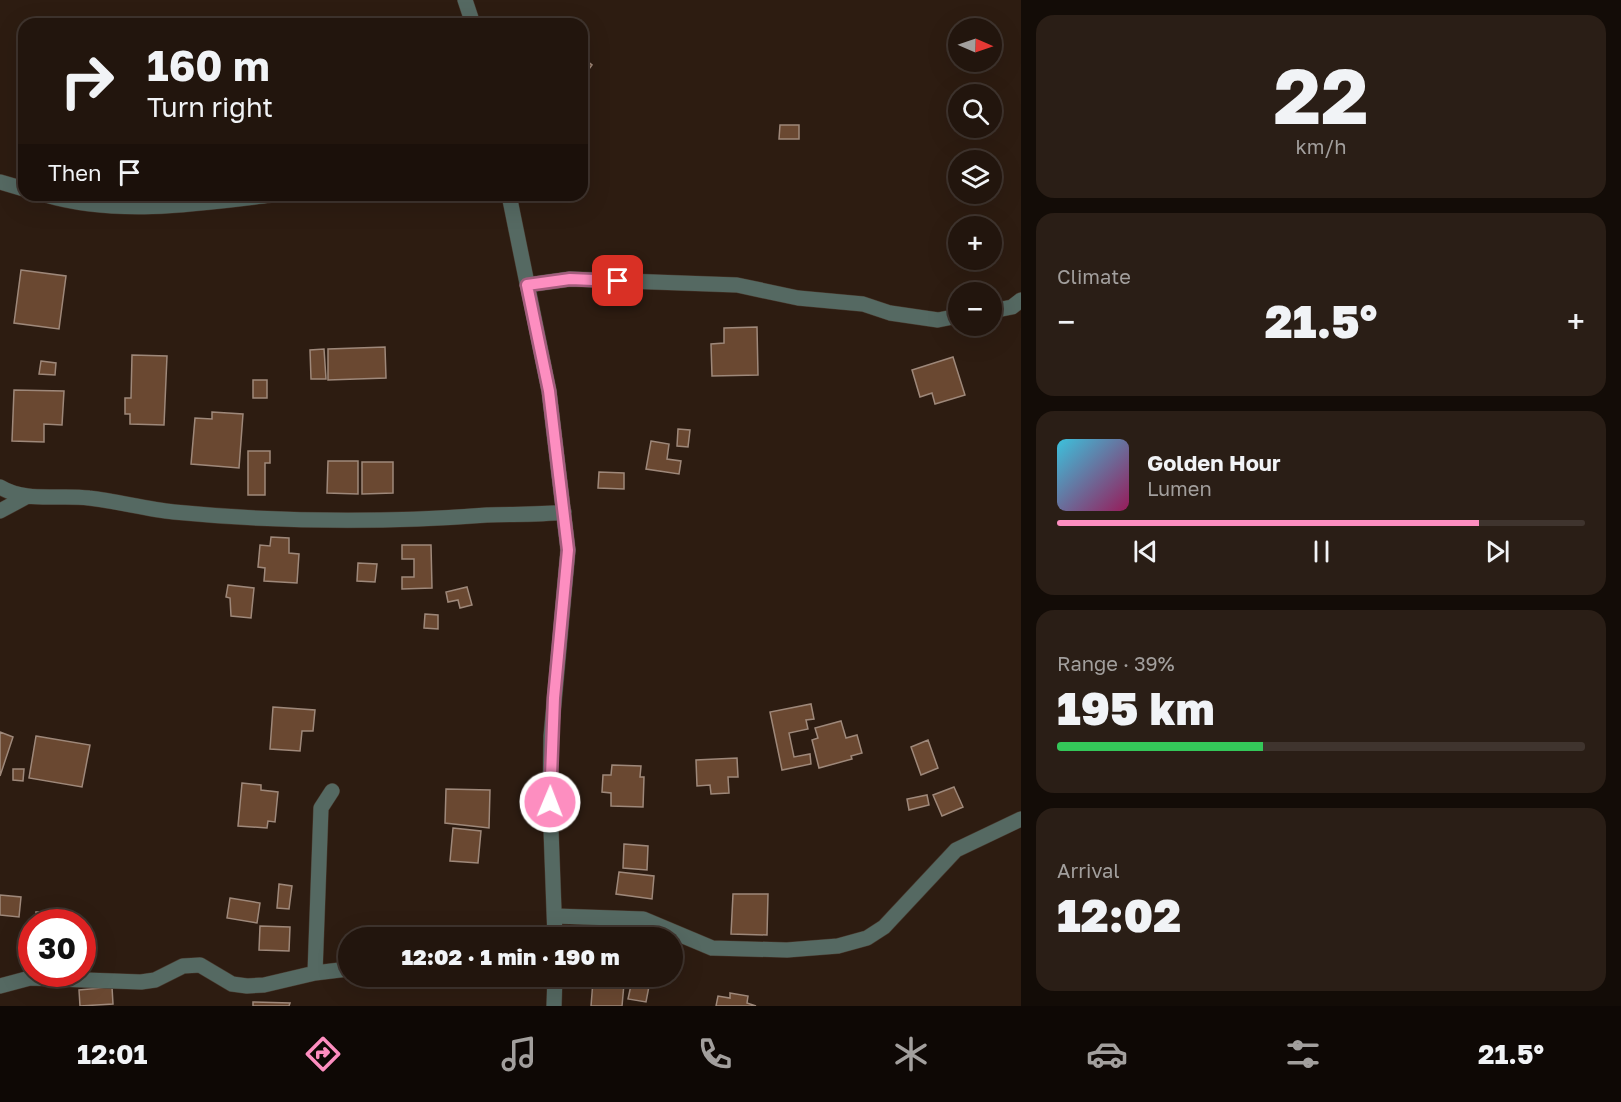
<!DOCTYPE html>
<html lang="en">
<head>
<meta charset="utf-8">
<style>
	body { margin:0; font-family:"Golos Text",sans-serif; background:#2a1e16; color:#f1f3f6; height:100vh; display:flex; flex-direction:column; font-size:22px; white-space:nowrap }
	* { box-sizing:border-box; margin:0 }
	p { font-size:20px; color:#a29f9d }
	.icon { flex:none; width:33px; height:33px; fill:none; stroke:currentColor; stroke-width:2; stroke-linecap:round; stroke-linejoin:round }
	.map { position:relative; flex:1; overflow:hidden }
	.side { display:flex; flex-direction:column; gap:15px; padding:15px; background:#130c07; width:600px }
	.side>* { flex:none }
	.hud { position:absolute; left:18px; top:18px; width:570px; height:183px; border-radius:18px; box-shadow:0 6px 24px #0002,0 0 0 2px #3f342e; background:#22150d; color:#f1f3f6; overflow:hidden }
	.needle { width:39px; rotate:92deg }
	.controls { position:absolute; left:948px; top:18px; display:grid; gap:12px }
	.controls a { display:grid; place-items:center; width:54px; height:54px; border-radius:50%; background:#22150d; box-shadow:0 6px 24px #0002,0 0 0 2px #3f342e; font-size:30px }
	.speed { position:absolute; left:18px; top:909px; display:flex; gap:12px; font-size:30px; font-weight:700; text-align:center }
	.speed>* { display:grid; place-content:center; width:78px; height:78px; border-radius:50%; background:#22150d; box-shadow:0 6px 24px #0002,0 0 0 2px #3f342e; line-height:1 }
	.speed .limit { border:9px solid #d22; background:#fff; color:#111 }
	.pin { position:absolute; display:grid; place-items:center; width:51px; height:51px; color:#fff; margin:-26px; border-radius:12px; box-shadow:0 3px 9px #0006 }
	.me { position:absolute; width:66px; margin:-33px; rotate:1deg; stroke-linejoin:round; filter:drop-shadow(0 0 4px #0008) }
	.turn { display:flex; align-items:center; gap:21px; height:126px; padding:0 30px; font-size:27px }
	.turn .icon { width:78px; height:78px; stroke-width:2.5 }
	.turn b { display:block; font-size:42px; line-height:51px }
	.then { display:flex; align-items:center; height:57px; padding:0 30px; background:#0003; gap:12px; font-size:22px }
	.big { font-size:45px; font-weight:800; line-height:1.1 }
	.side .tile { flex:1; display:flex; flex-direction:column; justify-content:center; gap:9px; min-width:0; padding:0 21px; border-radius:18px; background:#2a1e16 }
	.side .dial { align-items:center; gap:0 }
	.dial b { font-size:78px; line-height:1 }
	.song { display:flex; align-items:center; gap:18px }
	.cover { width:72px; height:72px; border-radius:9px; background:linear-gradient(135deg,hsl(190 70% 55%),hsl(330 70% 35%)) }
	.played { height:6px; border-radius:3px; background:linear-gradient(90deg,#fd8ec0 80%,#3f342e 80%) }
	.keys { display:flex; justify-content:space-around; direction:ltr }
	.heat { display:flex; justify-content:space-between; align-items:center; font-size:33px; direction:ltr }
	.charge { height:9px; border-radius:4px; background:linear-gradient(90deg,#34c759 39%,#3f342e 0) }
	.trip { position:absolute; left:338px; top:927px; width:345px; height:60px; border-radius:30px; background:#22150d; box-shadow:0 6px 24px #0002,0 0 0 2px #3f342e; font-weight:800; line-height:60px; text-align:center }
	.menu { display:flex; height:96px; justify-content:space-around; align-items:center; background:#0e0805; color:#a29f9d }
	.menu .icon { width:42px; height:42px }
	.menu .current { color:#fd8ec0 }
	.menu b { font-size:27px; color:#f1f3f6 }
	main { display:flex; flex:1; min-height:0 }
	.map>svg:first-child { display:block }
	.building { fill:#6a4831; stroke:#9e887a; stroke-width:1.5 }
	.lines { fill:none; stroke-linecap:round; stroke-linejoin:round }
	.minor-casing { stroke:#47372c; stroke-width:16 }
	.minor { stroke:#556962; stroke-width:15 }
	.route-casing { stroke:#a45c7d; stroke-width:15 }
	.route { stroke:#fd8ec0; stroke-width:10 }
</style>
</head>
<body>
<main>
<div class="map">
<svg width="1021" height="1006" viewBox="0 0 1021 1006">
	<rect width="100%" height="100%" fill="#2d1c11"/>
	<!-- building -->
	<path class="building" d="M582 57 592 65 584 76 587 78 582 85Z
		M780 125H799V139H779Z
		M21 270 66 276 59 329 14 323Z
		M757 327 758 375 712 376 711 344 724 343V328Z
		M385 347 386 378 328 380V349Z
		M324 349 326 379H311L310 350Z
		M132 355 167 356 164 425 130 424V414H125V398H131Z
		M953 357 965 395 935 404 932 393 920 397 912 370Z
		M41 361 56 363 55 375 39 374Z
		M253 380H267V398H253Z
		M14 390 64 391 62 425 44 424V442L12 441Z
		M212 412 243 414 239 468 191 464 195 418 212 419Z
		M678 429 690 430 688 447 677 446Z
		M651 441 669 444 667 459 681 461 679 474 646 469Z
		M248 451H270V463H265V495H248Z
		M328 461H358V494L327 493Z
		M362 462H393V493L362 494Z
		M599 472 624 473V489L598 488Z
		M271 537 289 538V553L299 554 297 583 264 581 265 568 258 567 260 545 270 546Z
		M402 545H431L432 588 402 589V577H414V559H402Z
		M358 563 377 564 375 582 357 581Z
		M228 585 254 588 251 618 231 616 230 598 226 597Z
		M467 587 472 605 460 608 458 600 448 602 446 592Z
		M425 614 438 615V629L424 628Z
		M811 704 814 719 806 720 808 729 789 733 794 757 810 754 811 764 782 770 770 712Z
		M273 707 315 710 313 731H302L300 751 270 749Z
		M841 721 846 738 857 735 862 753 851 756 852 759 819 768 812 740 818 738 815 728Z
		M0 732 13 737 0 776Z
		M36 736 90 745 82 787 29 778Z
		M928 740 938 768 921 775 911 747Z
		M737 758 738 777H728L729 793 711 794 710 785 697 786 696 760Z
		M612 765 641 766 640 777H644L643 807 611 806V793L602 792 603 775H611Z
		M13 769H24L23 781 13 780Z
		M242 783 261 785V790L278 792 275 822 268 821 267 828 238 826Z
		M954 787 963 807 942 816 933 795Z
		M446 789 490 790 489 828 445 823Z
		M927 795 929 805 909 810 907 799Z
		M453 828 481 831 478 863 450 861Z
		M624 844 648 846 647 870 623 868Z
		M619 872 654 876 652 899 616 894Z
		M279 884 292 886 289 909 277 908Z
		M733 894H768L767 935 731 934Z
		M0 895 21 897 19 917 0 915Z
		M230 898 260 903 257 923 227 918Z
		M36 912H66V922H36Z
		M260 926 290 927 289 951 259 950Z
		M603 928H646V938H603Z
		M633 976H651L646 1002 628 999Z
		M593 981 624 984 622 1006H591Z
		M112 987 113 1004 80 1006 79 990Z
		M730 993 748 996 747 1003 756 1006H716L718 996 730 998Z
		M253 1002 290 1003 289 1006H253Z"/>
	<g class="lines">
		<defs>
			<path id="minor" d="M465 0 473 24
				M0 182 24 189
				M46 195C117 216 199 204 271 195
				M509 195 549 391 568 550 551 736 550 802 555 938
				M527 285 570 279 737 285 798 298 863 304 890 313 938 320 958 316
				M992 311 1012 307 1021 300
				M0 487C26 503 59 494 89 498 117 501 145 509 174 512 278 522 383 523 487 515 513 514 538 515 564 512
				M0 511 26 497
				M555 916 643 919 712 948 787 950 838 946 867 938 884 927 956 850 1021 819
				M315 973 321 808 332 791
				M0 986 30 978 141 982 155 980 183 966 200 965 232 984 247 986 264 985 315 973 348 969
				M554 1006 555 976"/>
		</defs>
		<!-- minor casing -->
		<use href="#minor" class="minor-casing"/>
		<!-- minor -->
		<use href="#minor" class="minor"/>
	</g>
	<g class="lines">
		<defs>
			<path id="route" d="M550 802 554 698 568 550 549 391 527 285 570 279 618 281"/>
		</defs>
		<!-- route casing -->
		<use href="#route" class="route-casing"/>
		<!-- route -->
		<use href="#route" class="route"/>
	</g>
</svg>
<div class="controls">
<a><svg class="needle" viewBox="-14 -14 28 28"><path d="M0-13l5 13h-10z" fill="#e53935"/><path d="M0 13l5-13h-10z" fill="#a29f9d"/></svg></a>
<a><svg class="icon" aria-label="search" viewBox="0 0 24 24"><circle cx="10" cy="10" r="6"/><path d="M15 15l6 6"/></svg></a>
<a><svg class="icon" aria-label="layers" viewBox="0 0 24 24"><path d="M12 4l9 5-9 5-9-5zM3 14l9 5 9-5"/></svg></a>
<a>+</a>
<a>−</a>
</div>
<div class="speed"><div class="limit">30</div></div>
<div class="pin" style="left:618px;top:281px;background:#d93025"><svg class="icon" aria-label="arrive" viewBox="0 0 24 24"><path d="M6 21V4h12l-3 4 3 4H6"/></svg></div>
<svg class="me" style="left:550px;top:802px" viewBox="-20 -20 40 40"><circle r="17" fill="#fd8ec0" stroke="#fff" stroke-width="3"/><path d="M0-11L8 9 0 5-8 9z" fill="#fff"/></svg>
<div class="trip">12:02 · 1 min · 190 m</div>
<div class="hud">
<div class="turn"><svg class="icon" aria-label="right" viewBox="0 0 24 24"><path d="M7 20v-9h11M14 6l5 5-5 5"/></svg><div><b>160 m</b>Turn right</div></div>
<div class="then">Then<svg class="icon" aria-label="arrive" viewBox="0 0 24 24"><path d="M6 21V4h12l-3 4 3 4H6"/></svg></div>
</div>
</div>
<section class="side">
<div class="tile dial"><b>22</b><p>km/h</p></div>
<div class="tile"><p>Climate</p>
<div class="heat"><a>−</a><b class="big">21.5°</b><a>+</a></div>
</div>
<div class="tile">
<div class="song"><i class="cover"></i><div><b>Golden Hour</b><p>Lumen</p></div></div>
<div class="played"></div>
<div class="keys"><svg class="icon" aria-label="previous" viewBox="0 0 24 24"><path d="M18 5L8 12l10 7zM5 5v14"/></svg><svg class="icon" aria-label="pause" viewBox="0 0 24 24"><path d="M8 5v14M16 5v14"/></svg><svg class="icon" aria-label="next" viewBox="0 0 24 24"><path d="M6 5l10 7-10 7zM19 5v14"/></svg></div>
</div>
<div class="tile"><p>Range · 39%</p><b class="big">195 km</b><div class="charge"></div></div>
<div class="tile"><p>Arrival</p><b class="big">12:02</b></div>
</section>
</main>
<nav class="menu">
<b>12:01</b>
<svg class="icon current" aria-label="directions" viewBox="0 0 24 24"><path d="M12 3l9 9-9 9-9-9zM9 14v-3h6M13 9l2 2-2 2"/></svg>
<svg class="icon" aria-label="music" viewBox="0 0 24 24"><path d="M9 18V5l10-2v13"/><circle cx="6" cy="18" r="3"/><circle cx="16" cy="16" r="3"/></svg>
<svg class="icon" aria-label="phone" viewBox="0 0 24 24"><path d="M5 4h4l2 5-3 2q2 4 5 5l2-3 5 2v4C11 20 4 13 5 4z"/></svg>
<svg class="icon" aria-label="climate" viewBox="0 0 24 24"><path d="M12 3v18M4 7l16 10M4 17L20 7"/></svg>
<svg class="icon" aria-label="car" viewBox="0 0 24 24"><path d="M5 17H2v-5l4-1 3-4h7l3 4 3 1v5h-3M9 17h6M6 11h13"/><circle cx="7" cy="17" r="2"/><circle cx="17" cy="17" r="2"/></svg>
<svg class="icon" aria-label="filters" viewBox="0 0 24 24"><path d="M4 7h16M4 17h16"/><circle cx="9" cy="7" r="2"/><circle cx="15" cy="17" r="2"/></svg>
<b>21.5°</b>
</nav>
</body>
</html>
